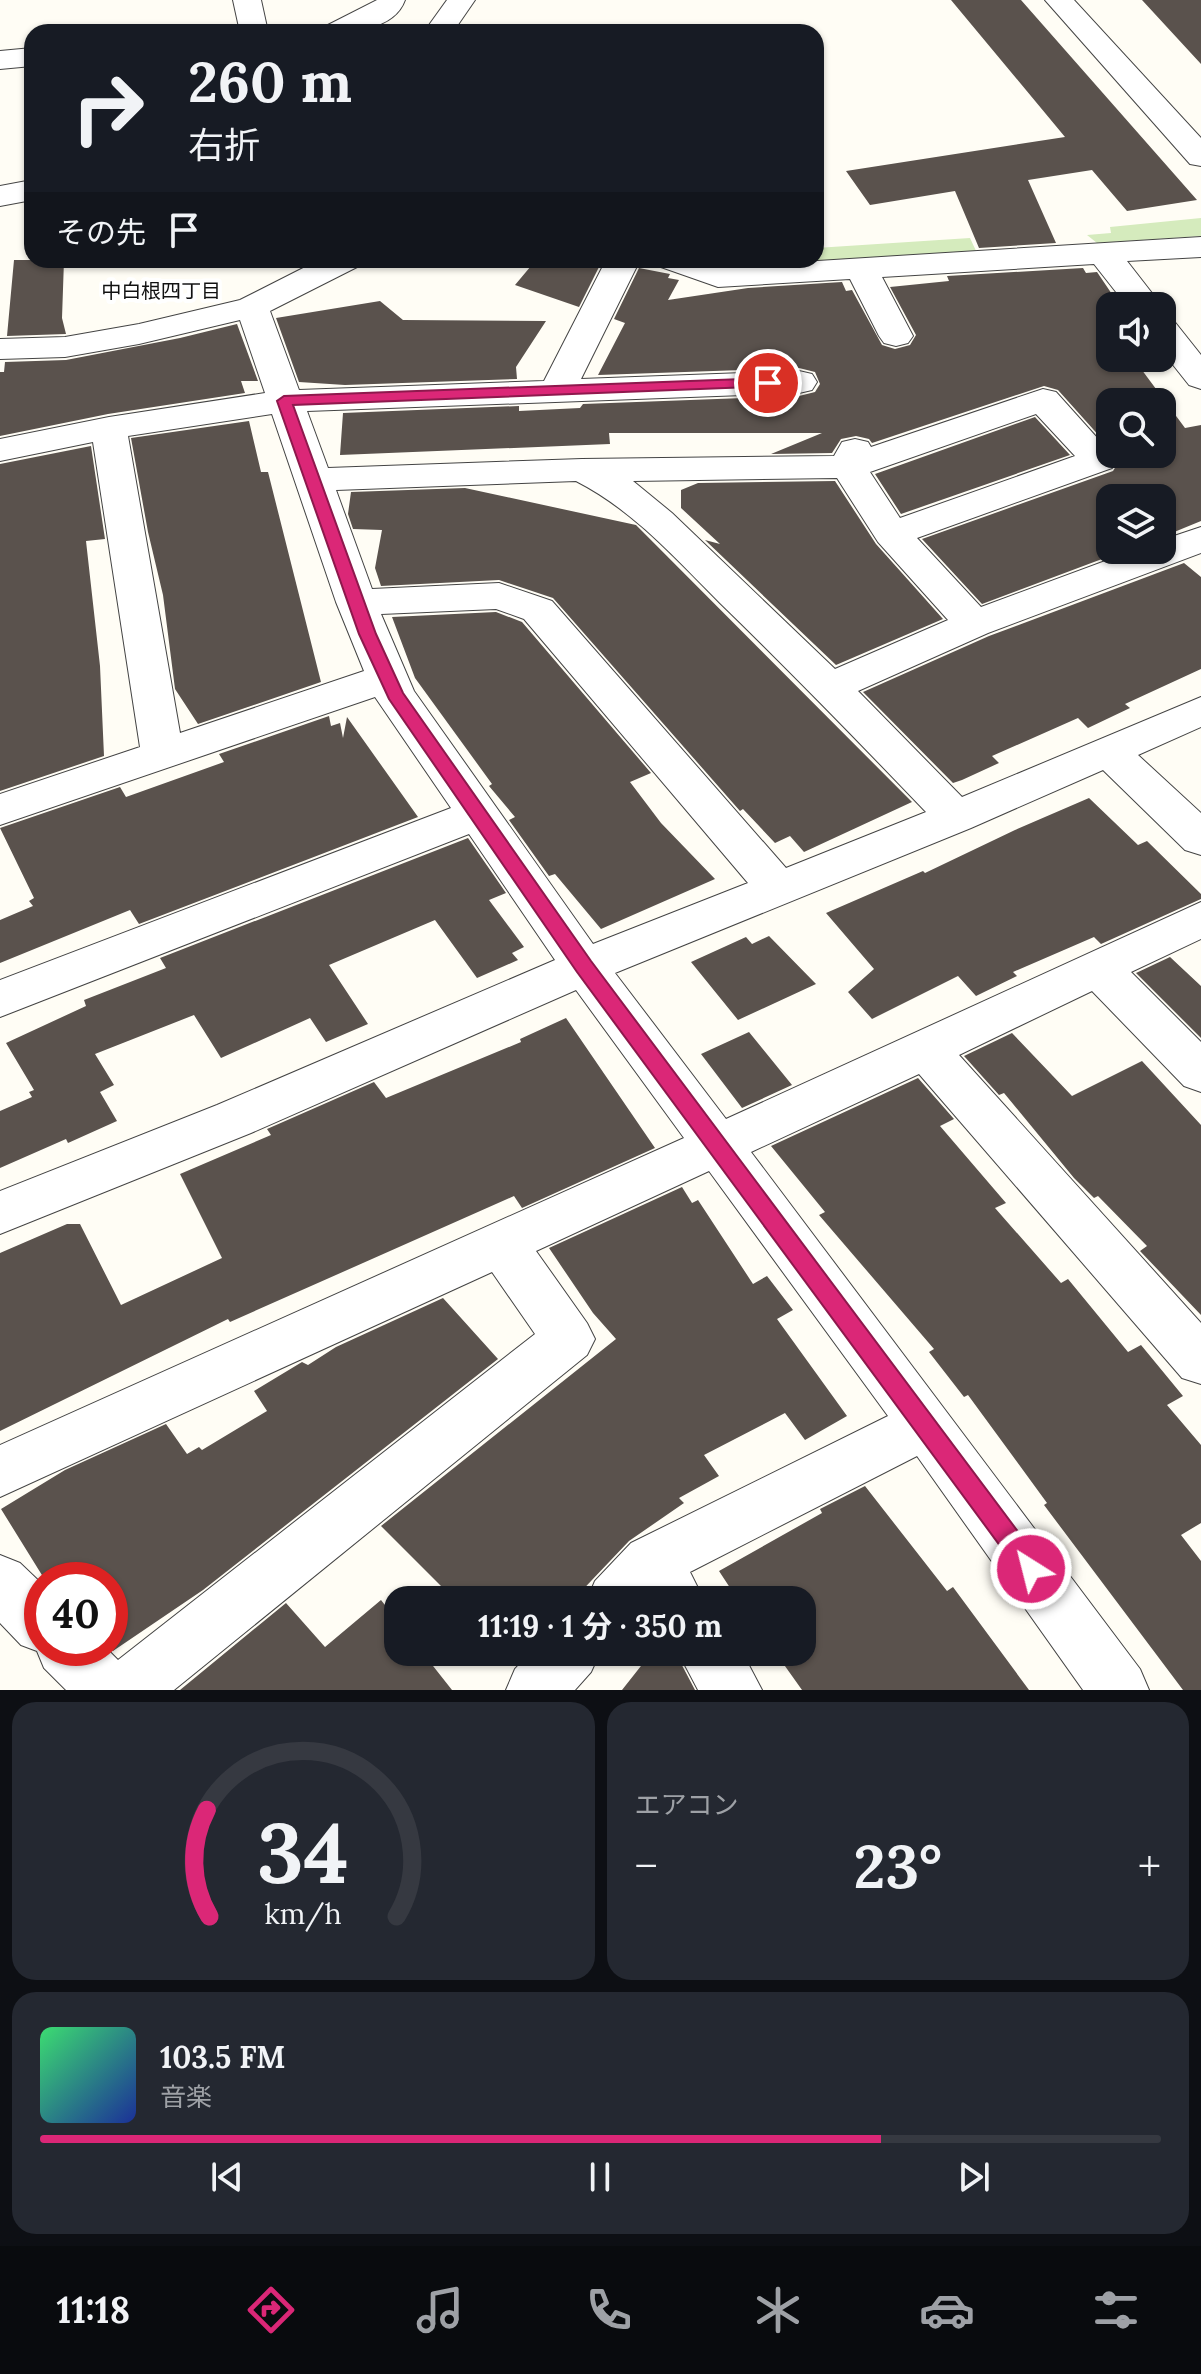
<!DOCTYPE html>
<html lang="ja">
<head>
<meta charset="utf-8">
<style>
	body { margin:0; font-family:Lora,"Noto Sans JP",serif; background:#242831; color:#f1f3f6; height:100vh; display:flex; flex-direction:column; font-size:30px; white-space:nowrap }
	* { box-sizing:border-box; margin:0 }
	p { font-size:26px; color:#9ea1a6 }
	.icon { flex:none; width:44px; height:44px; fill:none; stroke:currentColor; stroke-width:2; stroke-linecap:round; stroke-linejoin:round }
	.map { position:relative; height:1690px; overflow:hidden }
	.sheet { display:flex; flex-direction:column; gap:12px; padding:12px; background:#0d0f14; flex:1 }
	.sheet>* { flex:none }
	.hud { position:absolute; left:24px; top:24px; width:800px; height:244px; border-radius:24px; box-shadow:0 2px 6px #0004; background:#171b24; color:#f1f3f6; overflow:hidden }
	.buttons { position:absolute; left:1096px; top:292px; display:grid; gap:16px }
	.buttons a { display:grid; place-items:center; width:80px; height:80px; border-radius:16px; background:#171b24; box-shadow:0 2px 6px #0004; font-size:40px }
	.speed { position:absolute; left:24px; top:1562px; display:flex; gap:16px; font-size:40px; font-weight:700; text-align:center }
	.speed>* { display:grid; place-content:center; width:104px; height:104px; border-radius:50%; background:#171b24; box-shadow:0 2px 6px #0004; line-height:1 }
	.speed .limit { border:12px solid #d22; background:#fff; color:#111 }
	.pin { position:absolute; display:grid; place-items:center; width:68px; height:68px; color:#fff; margin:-34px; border:4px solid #fff; border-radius:50%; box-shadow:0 2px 8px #0007 }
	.me { position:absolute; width:88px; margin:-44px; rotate:324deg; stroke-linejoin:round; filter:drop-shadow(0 0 6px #0008) }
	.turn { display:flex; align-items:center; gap:28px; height:168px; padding:0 32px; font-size:36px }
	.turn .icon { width:104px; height:104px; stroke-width:2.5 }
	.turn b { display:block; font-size:56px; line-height:68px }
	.then { display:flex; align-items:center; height:76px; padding:0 32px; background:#0003; gap:16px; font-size:30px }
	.big { font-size:60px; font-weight:700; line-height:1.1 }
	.sheet .widget { flex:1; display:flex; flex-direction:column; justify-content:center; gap:12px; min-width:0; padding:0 28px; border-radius:24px; background:#242831 }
	.sheet .dial { align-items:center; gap:0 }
	.dial svg { height:208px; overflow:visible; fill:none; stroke:#363941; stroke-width:7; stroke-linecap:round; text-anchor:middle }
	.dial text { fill:#f1f3f6; stroke:none }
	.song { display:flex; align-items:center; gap:24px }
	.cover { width:96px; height:96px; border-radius:12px; background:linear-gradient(135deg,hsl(140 70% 55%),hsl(230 70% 35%)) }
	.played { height:8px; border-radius:4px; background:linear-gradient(90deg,#db2777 75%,#363941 75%) }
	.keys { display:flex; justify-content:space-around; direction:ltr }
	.heat { display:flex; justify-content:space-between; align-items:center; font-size:44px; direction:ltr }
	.sheet .tiles { flex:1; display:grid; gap:12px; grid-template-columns:1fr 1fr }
	.widget:last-child { grid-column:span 2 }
	.trip { position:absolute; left:384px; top:1586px; width:432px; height:80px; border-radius:24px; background:#171b24; box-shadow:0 2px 6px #0004; font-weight:700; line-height:80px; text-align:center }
	.tabs { display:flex; height:128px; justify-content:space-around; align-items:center; background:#090b0e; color:#9ea1a6 }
	.tabs .icon { width:56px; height:56px }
	.tabs .active { color:#db2777 }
	.tabs b { font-size:36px; color:#f1f3f6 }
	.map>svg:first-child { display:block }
	.green { fill:#d5ebbd }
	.building { fill:#5a524d }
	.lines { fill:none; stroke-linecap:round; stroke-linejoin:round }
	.minor-casing { stroke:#444; stroke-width:2 }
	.minor { fill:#fff; fill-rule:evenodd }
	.route { fill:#db2777; stroke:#8e194d; stroke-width:2 }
	.labels { text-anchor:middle; stroke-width:8; stroke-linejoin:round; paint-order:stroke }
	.far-neighbourhood-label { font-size:20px; fill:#111; stroke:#fff }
</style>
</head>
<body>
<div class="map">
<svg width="1201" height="1690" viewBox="0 0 1201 1690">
	<rect width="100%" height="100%" fill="#fffdf5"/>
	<!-- green -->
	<path class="green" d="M1201 218V236L1097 243 1087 235 1111 233 1110 227Z
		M970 238 977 253 729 269 701 260H816V248Z"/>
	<!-- building -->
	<path class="building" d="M951 0H1021L1197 200 1127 211 1092 170 1028 180 1056 243 979 248 955 191 870 205 846 171 1065 137Z
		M1142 0H1201V64Z
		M14 260H64L62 318 66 334 7 336Z
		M536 260H594L602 261 579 307 515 285Z
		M639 268 670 274 668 278 679 280 668 300 748 288 842 282 846 291 852 290 882 345 895 349 910 345 916 335 890 287 949 281 947 276 1083 268 1086 273 1097 272 1120 306H1098L1110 324V358H1133L1185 428 1201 425V521L1162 537V498H1110V550H1126L982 604 922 539 1113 471 1120 460 1116 454H1162V402H1110V448L1058 390 1044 386 872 443 869 439 856 436 841 439 832 453 771 454 822 433H609L610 444 340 455 343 413 519 406V411L580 408 583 404 799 396 815 392 820 384 815 372 799 368 598 375 625 323 614 319Z
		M380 301 403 320 546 321 516 367 517 379 345 385 299 382 276 318Z
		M237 324 258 381H241L245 393 108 414 0 436V372H4L5 362 66 360 180 338Z
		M1035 417 1070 455 901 514 875 474Z
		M249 421 261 472H268L321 682 198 724 175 689 163 595 148 532 131 438Z
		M91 446 105 539 86 541 100 666 104 756 0 791V464Z
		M835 481 876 544 943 619 836 665 705 540 720 544 681 508V490L698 483Z
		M465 488 636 525 912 802 804 852 790 836 775 843 743 809 740 811 553 598 499 580 381 586 375 568 382 530 353 529 348 514 351 492Z
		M1184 563 1201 577V669L1125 704 1130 708 1088 728 1078 718 992 756 999 763 962 780 953 783 863 692 989 636Z
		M496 612 522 622 651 773 630 782 661 823 715 879 601 929 555 874 549 876 509 820 515 817 489 786 492 784 415 678 392 617Z
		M329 716 331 726 340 723 343 738 347 717 418 817 139 924 130 910 0 963V920L33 906 29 901 34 898 0 828 120 787 126 797 224 762 219 754Z
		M1089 798 1138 845 1147 841 1201 894V899L1101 944 1094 937 1013 972 1017 976 976 996 958 976 872 1019 848 992 874 969 826 913 923 871 925 873 1015 830Z
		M468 838 506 893 489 900 524 947 512 953 518 960 477 978 435 920 329 965 368 1024 326 1042 310 1018 221 1058 194 1015 95 1054 114 1085 100 1092 117 1121 68 1143 66 1139 0 1168V1111L32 1097 29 1092 34 1090 6 1043 86 1006 84 1000 166 968 160 958Z
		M769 936 816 984 738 1020 691 962 746 937 752 944Z
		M1170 957 1201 986V1038L1136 973Z
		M566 1018 655 1148 522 1208 514 1196 230 1322 228 1319 0 1431V1253L67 1224H80L121 1305 222 1258 180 1174 271 1135 267 1129 374 1082 386 1098 521 1042 520 1039Z
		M749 1032 792 1085 742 1108 701 1054Z
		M1012 1033 1072 1096 1142 1061 1201 1125V1315L1140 1251 1147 1246 1098 1196 1094 1198 1074 1178 1004 1093 999 1095 964 1056Z
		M918 1078 954 1119 940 1126 1006 1203 995 1208 1061 1283 1068 1279 1128 1352 1141 1345 1183 1396 1167 1405 1201 1445V1523L1181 1535 1201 1561V1690H1183L1044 1505 1047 1503 968 1395 964 1397 929 1352 934 1349 819 1215 825 1212 771 1146Z
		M682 1187 692 1203 698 1200 753 1284 767 1276 793 1310 777 1319 847 1416 805 1440 785 1413 704 1455 719 1476 679 1498 684 1503 629 1541 573 1600H455L381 1526 616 1339 593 1313 549 1248Z
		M443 1298 498 1359 203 1590 113 1651 110 1648V1580H45L1 1509 65 1470 166 1424 187 1454 199 1447 202 1450 267 1411 254 1391 302 1362 308 1365 336 1347Z
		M865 1486 947 1591 953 1587 1029 1690H802L775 1652H802V1600H738L719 1571 822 1513 820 1509Z
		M381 1600 398 1622V1652H422L452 1690H180L286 1603 325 1647Z
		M652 1652H675L695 1690H622Z"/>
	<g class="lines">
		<defs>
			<path id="minor" d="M233 0H261L268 32H240Z
				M377 0H405C394 31 350 32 322 32L326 26Z
				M447 0H475L453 32H424Z
				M1045 0H1074L1201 138V166L1190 164Z
				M32 48V66L0 69V51Z
				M32 180V200L0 206V186Z
				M1201 237V257L1127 261 1162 306H1127L1094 264 882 277 913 336 908 343 896 346 884 343 879 336 850 279 718 287 661 267 656 260H703L721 267Z
				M319 260H362L357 267 270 311 299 390 544 381 606 260H640L581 379 799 371 812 374 817 382 812 390 799 393 307 411 328 468 582 459 834 456 842 442 855 439 868 442 871 447 1043 389 1056 392 1117 460 1112 468 917 538 981 607 1135 550H1162V540L1201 527V553L988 633 858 691 962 797 1201 697V727L1138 755 1201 813V855L1185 850 1103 770 971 828 615 973 726 1119 1201 902V939L1131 972 1201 1042V1092L1184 1086 1092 991 959 1055 1201 1323V1384L1182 1378 919 1074 751 1152 1140 1669 1149 1690H1083L917 1456 690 1572 704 1600H587L595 1581 631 1543 888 1416 709 1171 536 1251 587 1323 595 1339 587 1355 174 1690H66L44 1668 37 1651 21 1645 0 1623V1555L20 1563 42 1584V1648H106L118 1660 535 1334 492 1272 0 1497V1445L684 1138 576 990 251 1133 0 1234V1191L217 1105 555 960 469 834 0 1017V980L451 808 375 697 0 825V794L140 747 93 442 0 461V439L109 417 265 393 240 320 139 344 65 357 0 359V339L65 337 139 324 240 300ZM272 414 336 602 364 671 180 733 128 436ZM1036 414 1075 456 900 518 870 472ZM837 478 878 542 948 620 835 669 672 513 633 481ZM576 481C633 510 675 558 720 603 790 671 858 741 926 812L786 868 552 601 499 583 372 589 336 490ZM496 609 524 619 748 883 593 944 414 691 381 614Z
				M1162 318 1174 321 1201 355V389L1189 385 1162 351Z
				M531 1652H600L591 1672 575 1690H506L515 1669Z
				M678 1652H742L762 1690H698Z"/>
		</defs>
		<!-- minor casing -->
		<use href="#minor" class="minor-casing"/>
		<!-- minor -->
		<use href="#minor" class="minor"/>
	</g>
	<!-- route -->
	<path class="route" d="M768 378 776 383 774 386 293 405 376 634 403 693 591 961 1040 1561 1043 1569 1040 1577 1031 1580 1023 1577 577 972 389 699 359 634 277 401 284 396Z"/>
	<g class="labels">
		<!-- far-neighbourhood labels -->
		<g class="far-neighbourhood-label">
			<text x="161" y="298">中白根四丁目</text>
		</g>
	</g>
</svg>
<div class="buttons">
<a><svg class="icon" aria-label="sound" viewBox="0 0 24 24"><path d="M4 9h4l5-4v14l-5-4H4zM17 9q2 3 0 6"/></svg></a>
<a><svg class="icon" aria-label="search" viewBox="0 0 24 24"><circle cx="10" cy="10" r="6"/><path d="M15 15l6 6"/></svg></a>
<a><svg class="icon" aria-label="layers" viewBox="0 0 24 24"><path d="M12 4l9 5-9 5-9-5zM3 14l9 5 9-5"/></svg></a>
</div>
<div class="speed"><div class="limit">40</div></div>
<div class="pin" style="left:768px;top:383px;background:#d93025"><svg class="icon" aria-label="arrive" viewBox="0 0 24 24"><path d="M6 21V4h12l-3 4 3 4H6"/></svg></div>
<svg class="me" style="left:1031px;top:1569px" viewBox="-20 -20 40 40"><circle r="17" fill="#db2777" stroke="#fff" stroke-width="3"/><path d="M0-11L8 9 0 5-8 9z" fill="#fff"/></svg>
<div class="trip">11:19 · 1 分 · 350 m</div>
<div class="hud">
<div class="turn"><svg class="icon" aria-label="right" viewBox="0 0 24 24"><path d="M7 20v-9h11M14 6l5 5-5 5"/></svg><div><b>260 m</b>右折</div></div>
<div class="then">その先<svg class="icon" aria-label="arrive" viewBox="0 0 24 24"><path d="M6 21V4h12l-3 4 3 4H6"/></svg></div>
</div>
</div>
<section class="sheet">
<div class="tiles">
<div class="widget dial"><svg viewBox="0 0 100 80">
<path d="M14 69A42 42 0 1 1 86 69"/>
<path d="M14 69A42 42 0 0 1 13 28" stroke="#db2777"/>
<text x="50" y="56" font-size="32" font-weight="700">34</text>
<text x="50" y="72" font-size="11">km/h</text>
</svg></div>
<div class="widget"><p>エアコン</p>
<div class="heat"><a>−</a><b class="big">23°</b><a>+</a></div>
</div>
<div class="widget">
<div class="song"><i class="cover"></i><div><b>103.5 FM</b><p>音楽</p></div></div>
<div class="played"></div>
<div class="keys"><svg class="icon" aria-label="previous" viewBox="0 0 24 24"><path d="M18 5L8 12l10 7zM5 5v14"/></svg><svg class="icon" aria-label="pause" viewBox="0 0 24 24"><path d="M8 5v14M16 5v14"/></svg><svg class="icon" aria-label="next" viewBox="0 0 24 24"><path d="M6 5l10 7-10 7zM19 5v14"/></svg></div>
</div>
</div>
</section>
<nav class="tabs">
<b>11:18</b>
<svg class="icon active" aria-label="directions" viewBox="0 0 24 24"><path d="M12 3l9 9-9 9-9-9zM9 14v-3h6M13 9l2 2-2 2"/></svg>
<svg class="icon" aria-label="music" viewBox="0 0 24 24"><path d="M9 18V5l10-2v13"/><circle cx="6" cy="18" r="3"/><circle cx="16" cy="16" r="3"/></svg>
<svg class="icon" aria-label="phone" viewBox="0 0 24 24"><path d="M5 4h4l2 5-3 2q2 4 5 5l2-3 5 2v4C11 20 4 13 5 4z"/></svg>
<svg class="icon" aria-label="climate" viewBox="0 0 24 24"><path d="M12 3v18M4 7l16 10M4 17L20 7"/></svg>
<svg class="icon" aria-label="car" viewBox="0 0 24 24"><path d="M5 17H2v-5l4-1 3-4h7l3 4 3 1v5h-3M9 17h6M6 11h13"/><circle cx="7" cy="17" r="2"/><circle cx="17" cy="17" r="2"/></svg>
<svg class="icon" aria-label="filters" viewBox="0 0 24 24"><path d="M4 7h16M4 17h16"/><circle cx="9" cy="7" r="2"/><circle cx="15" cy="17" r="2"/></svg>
</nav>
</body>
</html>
